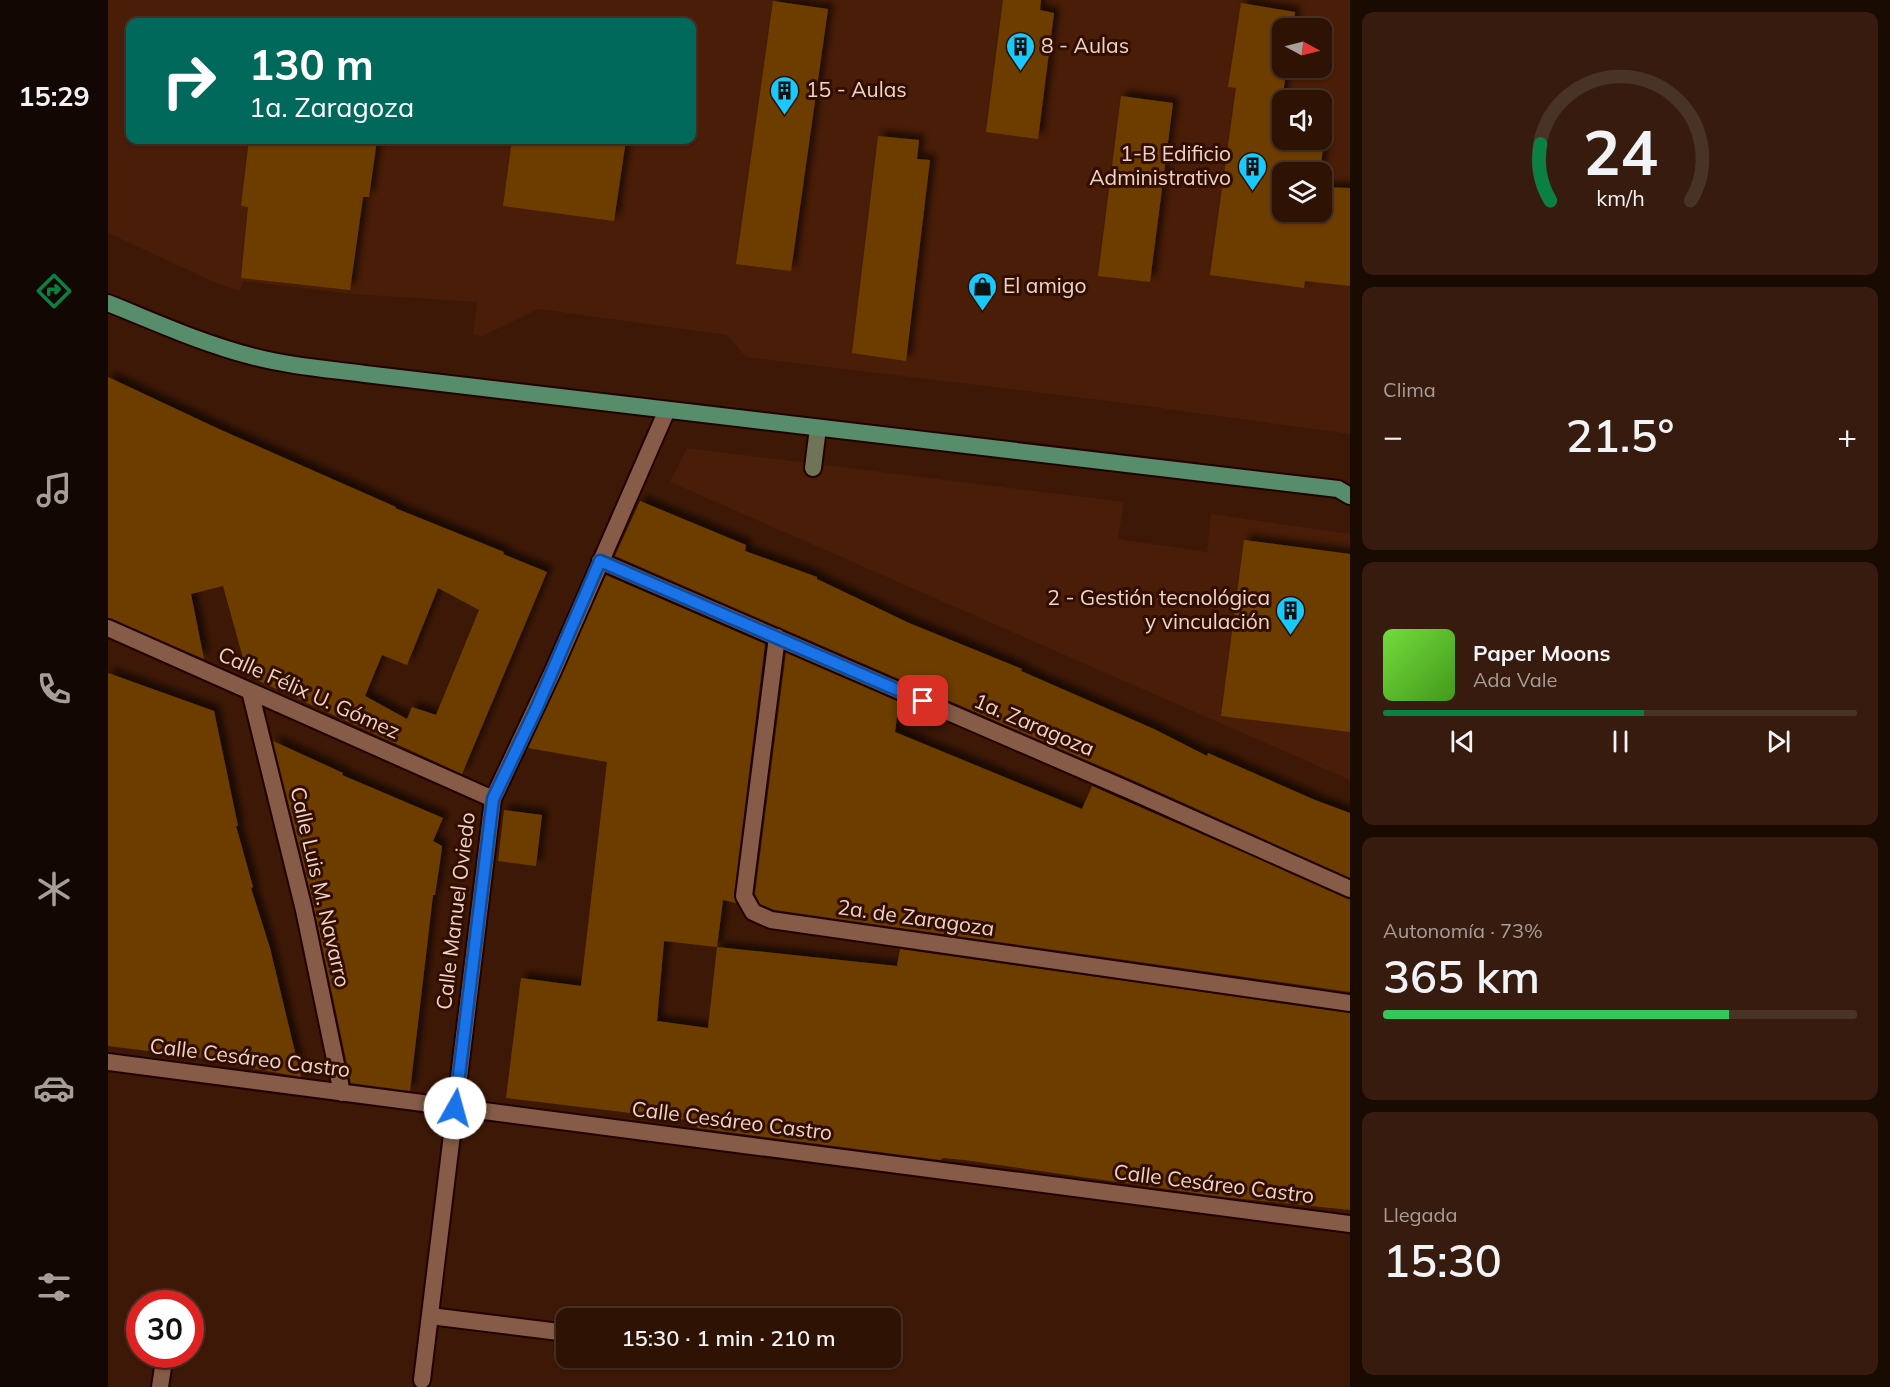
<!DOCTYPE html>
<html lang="es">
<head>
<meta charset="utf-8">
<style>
	body { margin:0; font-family:Mulish,sans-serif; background:#361b0e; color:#f1f3f6; height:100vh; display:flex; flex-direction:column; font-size:22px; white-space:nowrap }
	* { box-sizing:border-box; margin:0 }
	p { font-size:20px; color:#a79e9a }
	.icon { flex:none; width:33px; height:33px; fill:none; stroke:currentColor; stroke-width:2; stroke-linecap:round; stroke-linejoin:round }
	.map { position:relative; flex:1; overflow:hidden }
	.details { display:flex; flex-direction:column; gap:12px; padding:12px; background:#190a02; width:540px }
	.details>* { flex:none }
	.top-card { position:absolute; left:18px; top:18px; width:570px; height:126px; border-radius:12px; box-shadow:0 2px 4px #0004,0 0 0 2px #493226; background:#00695c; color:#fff; overflow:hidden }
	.needle { width:39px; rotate:97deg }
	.tools { position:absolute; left:1164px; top:18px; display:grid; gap:12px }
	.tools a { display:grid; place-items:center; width:60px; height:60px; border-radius:12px; background:#2e1204; box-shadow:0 2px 4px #0004,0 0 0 2px #493226; font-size:30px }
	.speed { position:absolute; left:18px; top:1290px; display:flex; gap:12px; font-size:30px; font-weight:700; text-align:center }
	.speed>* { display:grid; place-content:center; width:78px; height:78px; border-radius:50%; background:#2e1204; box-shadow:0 2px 4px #0004,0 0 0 2px #493226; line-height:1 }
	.speed .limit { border:9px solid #d22; background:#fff; color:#111 }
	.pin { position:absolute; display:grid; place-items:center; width:51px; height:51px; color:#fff; margin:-26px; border-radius:12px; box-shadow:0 3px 9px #0006 }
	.me { position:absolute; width:66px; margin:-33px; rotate:7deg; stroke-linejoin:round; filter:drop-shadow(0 0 4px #0008) }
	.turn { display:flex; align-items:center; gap:21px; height:126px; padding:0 24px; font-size:27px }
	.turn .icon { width:78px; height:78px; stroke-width:2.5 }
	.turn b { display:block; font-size:42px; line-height:51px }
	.big { font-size:45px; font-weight:600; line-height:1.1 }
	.details .card { flex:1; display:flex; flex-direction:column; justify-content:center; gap:9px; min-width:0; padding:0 21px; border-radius:12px; background:#361b0e }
	.details .dial { align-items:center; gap:0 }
	.dial svg { height:156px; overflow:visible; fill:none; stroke:#493226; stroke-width:7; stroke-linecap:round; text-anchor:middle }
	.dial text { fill:#f1f3f6; stroke:none }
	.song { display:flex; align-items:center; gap:18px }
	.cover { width:72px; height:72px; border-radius:9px; background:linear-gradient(135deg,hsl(100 70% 55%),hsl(100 70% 35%)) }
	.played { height:6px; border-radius:3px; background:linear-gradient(90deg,#0b8043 55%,#493226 55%) }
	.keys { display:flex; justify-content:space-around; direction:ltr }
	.heat { display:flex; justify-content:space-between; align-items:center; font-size:33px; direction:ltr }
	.charge { height:9px; border-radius:4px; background:linear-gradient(90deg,#34c759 73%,#493226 0) }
	.trip { position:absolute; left:448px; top:1308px; width:345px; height:60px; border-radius:12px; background:#2e1204; box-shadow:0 2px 4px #0004,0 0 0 2px #493226; font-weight:600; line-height:60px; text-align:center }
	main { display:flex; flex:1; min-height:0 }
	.tabs { display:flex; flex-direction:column; width:108px; justify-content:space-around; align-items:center; background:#120702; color:#a79e9a }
	.tabs .icon { width:42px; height:42px }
	.tabs .selected { color:#0b8043 }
	.tabs b { font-size:27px; color:#f1f3f6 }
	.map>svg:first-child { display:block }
	.built { fill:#491d07; fill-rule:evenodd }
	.building { fill:#6d3e00; fill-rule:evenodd; filter:url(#shadow) }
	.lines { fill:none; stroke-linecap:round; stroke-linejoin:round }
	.minor-casing { stroke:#220200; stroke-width:20 }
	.secondary-casing { stroke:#220200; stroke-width:20 }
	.primary-casing { stroke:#220200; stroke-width:20 }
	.minor { stroke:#865b48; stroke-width:16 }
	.secondary { stroke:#6f7459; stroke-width:16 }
	.primary { stroke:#578d6b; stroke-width:16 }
	.route-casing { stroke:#114b97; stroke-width:15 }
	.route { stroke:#1a73e8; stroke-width:10 }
	.labels { text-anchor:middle; stroke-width:6; stroke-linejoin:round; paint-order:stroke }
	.poi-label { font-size:21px; fill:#edd3c8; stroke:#320e00; text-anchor:start }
	.street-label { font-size:21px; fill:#edd3c8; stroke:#320e00 }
</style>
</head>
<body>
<main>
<nav class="tabs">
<b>15:29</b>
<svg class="icon selected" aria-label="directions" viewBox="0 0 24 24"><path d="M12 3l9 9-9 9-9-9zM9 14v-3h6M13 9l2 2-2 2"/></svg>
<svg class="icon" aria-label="music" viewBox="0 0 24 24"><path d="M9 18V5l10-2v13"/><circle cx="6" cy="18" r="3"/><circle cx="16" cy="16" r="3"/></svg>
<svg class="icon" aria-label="phone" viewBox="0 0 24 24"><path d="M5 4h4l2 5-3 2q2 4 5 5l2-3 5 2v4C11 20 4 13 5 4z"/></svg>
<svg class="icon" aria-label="climate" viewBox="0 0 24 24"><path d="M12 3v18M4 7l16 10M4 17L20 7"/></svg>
<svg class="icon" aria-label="car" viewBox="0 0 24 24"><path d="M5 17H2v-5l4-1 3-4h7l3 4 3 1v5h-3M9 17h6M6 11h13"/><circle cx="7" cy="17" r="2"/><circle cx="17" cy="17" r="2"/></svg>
<svg class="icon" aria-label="filters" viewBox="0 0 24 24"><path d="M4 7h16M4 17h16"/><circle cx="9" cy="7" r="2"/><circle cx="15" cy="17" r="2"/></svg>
</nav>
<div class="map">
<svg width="1242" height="1387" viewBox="0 0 1242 1387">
	<defs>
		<filter id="shadow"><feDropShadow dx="5.5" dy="-5.5" stdDeviation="3" flood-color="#0009"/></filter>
	</defs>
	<rect width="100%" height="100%" fill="#3d1806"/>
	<!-- built -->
	<path class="built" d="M0 0H1242V434L993 400 638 357 619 335 430 309 373 337 365 334 369 302 244 294 136 281 132 291 110 284 0 233ZM22 22H584V140H22ZM1174 28H1214V68H1174ZM1174 100H1214V140H1174ZM1174 172H1214V212H1174Z
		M579 448 1016 502 1010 539 1099 552 1103 514 1242 534V780L562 482Z"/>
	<!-- building -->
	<path class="building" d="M895 0H933L932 10 946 13 930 139 878 132Z
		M665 1 720 9 683 271 628 264Z
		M1133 3 1187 12 1185 28H1174V68H1179L1168 134 1174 135V140H1216L1212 172H1174V212H1214V187L1242 188V286L1197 281 1196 288 1102 275 1128 88 1120 87Z
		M1013 96 1065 103 1042 282 990 276Z
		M770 136 811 140 809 159 822 160 798 361 744 353Z
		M141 140H269L261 197H255L242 290 133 278 140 207 133 206Z
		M404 140H518L506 221 395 206Z
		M0 377 113 430 288 507 287 508 396 552 395 554 439 572 354 774 140 676 115 586 83 594 96 659 0 618ZM330 588 371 610 328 715 304 707 299 719 257 696 274 655 299 665Z
		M532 501 638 545 637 551 709 577V579L801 623 914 669 913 671 1046 729 1099 756 1100 753 1207 800 1242 813V878L1029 782 507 556Z
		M1136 540 1242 554V732L1113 716Z
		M498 575 657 644 626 895 628 903 615 900 609 947 789 966 792 949 1242 1013V1210L1107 1196 856 1160 835 1158 832 1160 589 1128V1121L398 1098 413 978 473 986 499 762 420 748ZM556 941 609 947 600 1028 549 1021Z
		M678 653 791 702 787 732 974 809 984 786 1242 899V992L666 910 652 904 647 894Z
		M0 673 106 711 130 826H128L145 887 143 888 162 948 193 1077 114 1063 113 1060 0 1046Z
		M165 741 235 773 234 775 335 818 325 841 334 846 333 855 327 895H325L302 1091 243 1083 206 908Z
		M396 810 434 815 428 866 390 861Z"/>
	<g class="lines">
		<defs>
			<path id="minor" d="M492 561 1025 792 1242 889
				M0 628 385 799
				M669 637 636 896 645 912 663 920 1242 1003
				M142 691 196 910 234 1093
				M0 1062 1242 1224
				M64 1304 65 1301
				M322 1316 459 1333
				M314 1380 385 799 445 671 559 410
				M52 1387 57 1354"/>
			<path id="secondary" d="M705 468 710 428"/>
			<path id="primary" d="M0 303C47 322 93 343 143 356 180 366 219 369 257 374L1230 489 1242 496"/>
		</defs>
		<!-- minor casing -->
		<use href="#minor" class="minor-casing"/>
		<!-- secondary casing -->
		<use href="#secondary" class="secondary-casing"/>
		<!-- primary casing -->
		<use href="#primary" class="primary-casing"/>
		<!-- minor -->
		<use href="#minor" class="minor"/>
		<!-- secondary -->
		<use href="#secondary" class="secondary"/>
		<!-- primary -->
		<use href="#primary" class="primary"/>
	</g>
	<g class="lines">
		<defs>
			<path id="route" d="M347 1108 385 799 429 707 492 561 815 701"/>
		</defs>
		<!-- route casing -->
		<use href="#route" class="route-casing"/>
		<!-- route -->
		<use href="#route" class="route"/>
	</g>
	<!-- icons -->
	<defs>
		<symbol id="building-pin" viewBox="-11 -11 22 30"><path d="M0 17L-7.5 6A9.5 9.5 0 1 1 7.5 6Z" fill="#17cafb" stroke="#320e00"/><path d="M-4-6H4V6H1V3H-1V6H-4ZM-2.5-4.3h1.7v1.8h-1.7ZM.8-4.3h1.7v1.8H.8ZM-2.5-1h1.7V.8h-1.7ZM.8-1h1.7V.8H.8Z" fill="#111"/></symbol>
		<symbol id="shop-pin" viewBox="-11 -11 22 30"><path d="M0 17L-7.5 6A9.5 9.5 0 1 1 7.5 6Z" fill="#17cafb" stroke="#320e00"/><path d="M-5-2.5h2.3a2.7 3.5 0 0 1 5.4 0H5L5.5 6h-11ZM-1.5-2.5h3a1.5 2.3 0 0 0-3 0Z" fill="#111"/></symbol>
	</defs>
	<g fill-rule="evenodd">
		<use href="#building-pin" x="896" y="30" width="33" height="45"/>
		<use href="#building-pin" x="660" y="74" width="33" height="45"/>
		<use href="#building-pin" x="1128" y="150" width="33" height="45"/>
		<use href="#shop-pin" x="858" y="270" width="33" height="45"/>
		<use href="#building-pin" x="1166" y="594" width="33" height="45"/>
	</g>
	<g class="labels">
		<!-- poi labels -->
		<g class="poi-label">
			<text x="933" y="53">8 - Aulas</text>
			<text x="698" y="97">15 - Aulas</text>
			<text x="1123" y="161" text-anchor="end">1-B Edificio<tspan x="1123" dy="24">Administrativo</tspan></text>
			<text x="895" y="293">El amigo</text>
			<text x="1162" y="605" text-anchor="end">2 - Gestión tecnológica<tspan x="1162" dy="24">y vinculación</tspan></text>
		</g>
		<!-- street labels -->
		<g class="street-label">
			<text transform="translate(201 693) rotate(24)" y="7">Calle Félix U. Gómez</text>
			<text transform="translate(926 725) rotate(23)" y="7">1a. Zaragoza</text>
			<text transform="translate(212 887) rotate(77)" y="7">Calle Luis M. Navarro</text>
			<text transform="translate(348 911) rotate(-83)" y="7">Calle Manuel Oviedo</text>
			<text transform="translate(808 918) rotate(8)" y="7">2a. de Zaragoza</text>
			<text transform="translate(142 1058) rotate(7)" y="7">Calle Cesáreo Castro</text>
			<text transform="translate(624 1121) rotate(7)" y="7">Calle Cesáreo Castro</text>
			<text transform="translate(1106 1184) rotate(7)" y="7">Calle Cesáreo Castro</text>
		</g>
	</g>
</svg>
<div class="tools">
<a><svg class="needle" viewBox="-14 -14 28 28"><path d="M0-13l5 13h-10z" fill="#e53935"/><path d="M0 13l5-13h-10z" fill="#a79e9a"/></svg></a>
<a><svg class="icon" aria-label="sound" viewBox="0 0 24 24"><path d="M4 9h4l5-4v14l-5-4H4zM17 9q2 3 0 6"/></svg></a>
<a><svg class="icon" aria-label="layers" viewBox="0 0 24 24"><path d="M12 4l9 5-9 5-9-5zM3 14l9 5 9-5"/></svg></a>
</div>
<div class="speed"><div class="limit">30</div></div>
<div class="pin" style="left:815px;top:701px;background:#d93025"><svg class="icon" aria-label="arrive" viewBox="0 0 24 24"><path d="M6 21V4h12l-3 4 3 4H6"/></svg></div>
<svg class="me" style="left:347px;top:1108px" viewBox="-20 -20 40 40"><circle r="19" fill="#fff"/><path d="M0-13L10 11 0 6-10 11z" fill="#1a73e8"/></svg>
<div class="trip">15:30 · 1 min · 210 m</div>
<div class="top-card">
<div class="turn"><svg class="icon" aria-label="right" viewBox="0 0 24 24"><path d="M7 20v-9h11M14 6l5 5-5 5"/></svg><div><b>130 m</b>1a. Zaragoza</div></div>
</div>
</div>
<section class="details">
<div class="card dial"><svg viewBox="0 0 100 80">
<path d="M14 69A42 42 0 1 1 86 69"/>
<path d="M14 69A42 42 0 0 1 9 40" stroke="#0b8043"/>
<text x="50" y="56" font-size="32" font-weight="700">24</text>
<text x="50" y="72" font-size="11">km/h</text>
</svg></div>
<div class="card"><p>Clima</p>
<div class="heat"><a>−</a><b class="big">21.5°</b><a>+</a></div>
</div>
<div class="card">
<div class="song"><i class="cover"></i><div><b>Paper Moons</b><p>Ada Vale</p></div></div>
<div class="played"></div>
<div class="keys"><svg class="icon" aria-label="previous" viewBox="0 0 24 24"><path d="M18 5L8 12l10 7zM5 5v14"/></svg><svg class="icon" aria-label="pause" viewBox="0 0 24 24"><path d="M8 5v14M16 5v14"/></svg><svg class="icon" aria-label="next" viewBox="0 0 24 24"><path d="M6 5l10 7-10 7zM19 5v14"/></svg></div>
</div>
<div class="card"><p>Autonomía · 73%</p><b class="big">365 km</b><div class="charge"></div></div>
<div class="card"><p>Llegada</p><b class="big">15:30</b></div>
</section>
</main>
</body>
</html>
